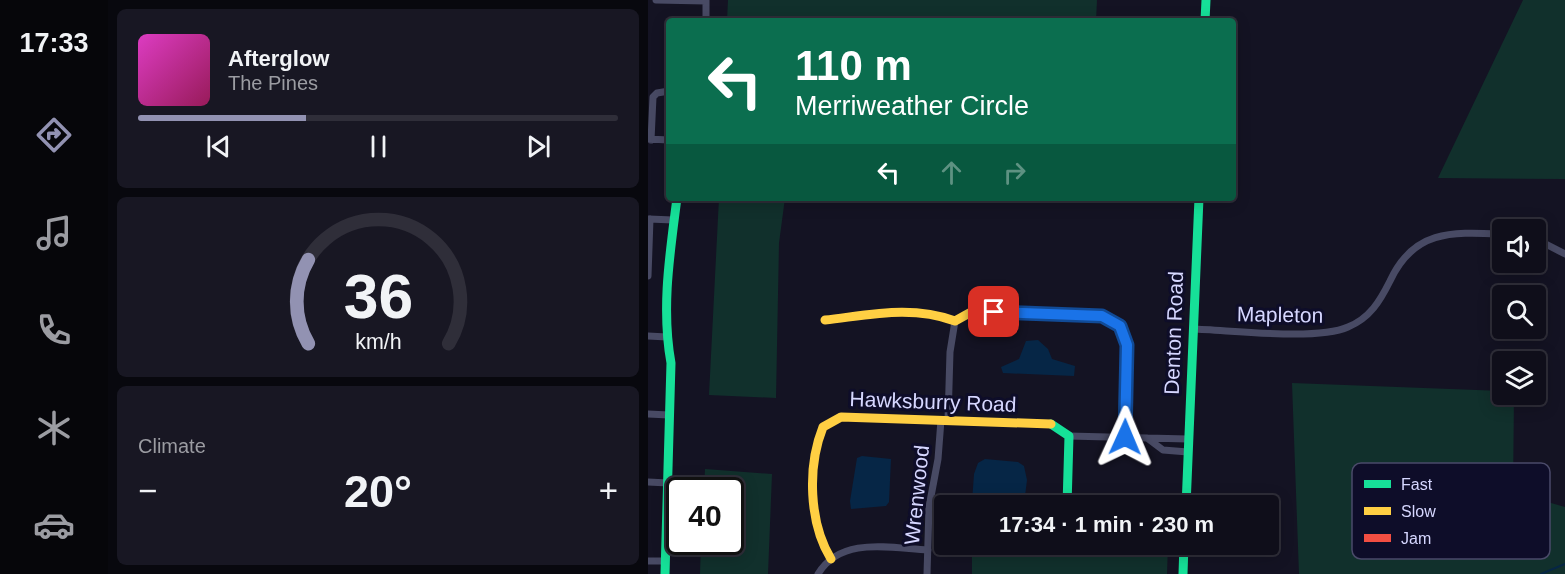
<!DOCTYPE html>
<html lang="en">
<head>
<meta charset="utf-8">
<style>
	body { margin:0; font-family:Helvetica,sans-serif; background:#181723; color:#f1f3f6; height:100vh; display:flex; flex-direction:column; font-size:22px; white-space:nowrap }
	* { box-sizing:border-box; margin:0 }
	p { font-size:20px; color:#9b9ca2 }
	.icon { flex:none; width:33px; height:33px; fill:none; stroke:currentColor; stroke-width:2; stroke-linecap:round; stroke-linejoin:round }
	.map { position:relative; flex:1; overflow:hidden }
	.sheet { display:flex; flex-direction:column; gap:9px; padding:9px; background:#08080e; width:540px }
	.sheet>* { flex:none }
	.guide { position:absolute; left:18px; top:18px; width:570px; height:183px; border-radius:6px; box-shadow:0 3px 15px #0003,0 0 0 2px #2f2e39; background:#0b6e4f; color:#fff; overflow:hidden }
	.fabs { position:absolute; left:844px; top:219px; display:grid; gap:12px }
	.fabs a { display:grid; place-items:center; width:54px; height:54px; border-radius:6px; background:#0f0e1a; box-shadow:0 3px 15px #0003,0 0 0 2px #2f2e39; font-size:30px }
	.speed { position:absolute; left:18px; top:477px; display:flex; gap:12px; font-size:30px; font-weight:700; text-align:center }
	.speed>* { display:grid; place-content:center; width:78px; height:78px; border-radius:50%; background:#0f0e1a; box-shadow:0 3px 15px #0003,0 0 0 2px #2f2e39; line-height:1 }
	.speed .limit { border:3px solid #111; border-radius:9px; background:#fff; color:#111 }
	.pin { position:absolute; display:grid; place-items:center; width:51px; height:51px; color:#fff; margin:-26px; border-radius:12px; box-shadow:0 3px 9px #0006 }
	.me { position:absolute; width:66px; margin:-33px; rotate:1deg; stroke-linejoin:round; filter:drop-shadow(0 0 4px #0008) }
	.turn { display:flex; align-items:center; gap:21px; height:126px; padding:0 30px; font-size:27px }
	.turn .icon { width:78px; height:78px; stroke-width:2.5 }
	.turn b { display:block; font-size:42px; line-height:51px }
	.lanes { display:flex; align-items:center; height:57px; padding:0 30px; background:#0003; justify-content:center; gap:30px; direction:ltr }
	.lanes .off { opacity:.35 }
	.big { font-size:45px; font-weight:600; line-height:1.1 }
	.sheet .card { flex:1; display:flex; flex-direction:column; justify-content:center; gap:9px; min-width:0; padding:0 21px; border-radius:9px; background:#181723 }
	.sheet .dial { align-items:center; gap:0 }
	.dial svg { height:156px; overflow:visible; fill:none; stroke:#2f2e39; stroke-width:7; stroke-linecap:round; text-anchor:middle }
	.dial text { fill:#f1f3f6; stroke:none }
	.song { display:flex; align-items:center; gap:18px }
	.cover { width:72px; height:72px; border-radius:9px; background:linear-gradient(135deg,hsl(310 70% 55%),hsl(330 70% 35%)) }
	.played { height:6px; border-radius:3px; background:linear-gradient(90deg,#9292b2 35%,#2f2e39 35%) }
	.keys { display:flex; justify-content:space-around; direction:ltr }
	.heat { display:flex; justify-content:space-between; align-items:center; font-size:33px; direction:ltr }
	.trip { position:absolute; left:286px; top:495px; width:345px; height:60px; border-radius:6px; background:#0f0e1a; box-shadow:0 3px 15px #0003,0 0 0 2px #2f2e39; font-weight:600; line-height:60px; text-align:center }
	main { display:flex; flex:1; min-height:0 }
	.menu { display:flex; flex-direction:column; width:108px; justify-content:space-around; align-items:center; background:#06060a; color:#9b9ca2 }
	.menu .icon { width:42px; height:42px }
	.menu .on { color:#9292b2 }
	.menu b { font-size:27px; color:#f1f3f6 }
	.map>svg:first-child { display:block }
	.green { fill:#11302c }
	.water { fill:#062646 }
	.lines { fill:none; stroke-linecap:round; stroke-linejoin:round }
	.stream { stroke:#062646; stroke-width:2 }
	.street { stroke:#484a64; stroke-width:7 }
	.fast { stroke:#16e098; stroke-width:9 }
	.slow { stroke:#ffcf43; stroke-width:9 }
	.jam { stroke:#f24e42; stroke-width:9 }
	.route-casing { stroke:#114b97; stroke-width:15 }
	.route { stroke:#1a73e8; stroke-width:10 }
	.labels { text-anchor:middle; stroke-width:6; stroke-linejoin:round; paint-order:stroke }
	.street-label { font-size:21px; fill:#d6d7ff; stroke:#0e0d29 }
	.key { fill:#0e0d29; stroke:#4a4a69; stroke-width:1.5 }
	.key-label { font-size:16px; fill:#d6d7ff }
</style>
</head>
<body>
<main>
<nav class="menu">
<b>17:33</b>
<svg class="icon on" aria-label="directions" viewBox="0 0 24 24"><path d="M12 3l9 9-9 9-9-9zM9 14v-3h6M13 9l2 2-2 2"/></svg>
<svg class="icon" aria-label="music" viewBox="0 0 24 24"><path d="M9 18V5l10-2v13"/><circle cx="6" cy="18" r="3"/><circle cx="16" cy="16" r="3"/></svg>
<svg class="icon" aria-label="phone" viewBox="0 0 24 24"><path d="M5 4h4l2 5-3 2q2 4 5 5l2-3 5 2v4C11 20 4 13 5 4z"/></svg>
<svg class="icon" aria-label="climate" viewBox="0 0 24 24"><path d="M12 3v18M4 7l16 10M4 17L20 7"/></svg>
<svg class="icon" aria-label="car" viewBox="0 0 24 24"><path d="M5 17H2v-5l4-1 3-4h7l3 4 3 1v5h-3M9 17h6M6 11h13"/><circle cx="7" cy="17" r="2"/><circle cx="17" cy="17" r="2"/></svg>
</nav>
<section class="sheet">
<div class="card">
<div class="song"><i class="cover"></i><div><b>Afterglow</b><p>The Pines</p></div></div>
<div class="played"></div>
<div class="keys"><svg class="icon" aria-label="previous" viewBox="0 0 24 24"><path d="M18 5L8 12l10 7zM5 5v14"/></svg><svg class="icon" aria-label="pause" viewBox="0 0 24 24"><path d="M8 5v14M16 5v14"/></svg><svg class="icon" aria-label="next" viewBox="0 0 24 24"><path d="M6 5l10 7-10 7zM19 5v14"/></svg></div>
</div>
<div class="card dial"><svg viewBox="0 0 100 80">
<path d="M14 69A42 42 0 1 1 86 69"/>
<path d="M14 69A42 42 0 0 1 14 26" stroke="#9292b2"/>
<text x="50" y="56" font-size="32" font-weight="700">36</text>
<text x="50" y="72" font-size="11">km/h</text>
</svg></div>
<div class="card"><p>Climate</p>
<div class="heat"><a>−</a><b class="big">20°</b><a>+</a></div>
</div>
</section>
<div class="map">
<svg width="917" height="574" viewBox="0 0 917 574">
	<rect width="100%" height="100%" fill="#141323"/>
	<!-- green -->
	<path class="green" d="M80 0H449L448 21H79Z
		M875 0H917V179L790 178Z
		M71 198H137L131 243 128 398 61 395Z
		M644 383 855 391V394L866 395 865 492 917 507V574H651Z
		M57 469 124 474 120 574H52L53 542H82V490H56Z
		M324 545H520L519 574H324Z"/>
	<!-- water -->
	<path class="water" d="M390 340 400 349 404 359 427 366 426 376 355 373 353 367 371 359 378 341Z
		M214 456 243 459 241 502 238 506 203 509 202 501 209 458Z
		M337 459 370 462 376 466 379 480 376 504 331 506 324 502 326 474 330 463Z"/>
	<g class="lines">
		<!-- stream -->
		<path class="stream" d="M893 574 917 564"/>
		<!-- street -->
		<path class="street" d="M8 0 58 1
			M58 21V0
			M0 139 21 140
			M3 140 5 97 9 93 21 91
			M1 219 25 220
			M888 239 917 254
			M0 276 2 219
			M545 329C582 330 669 341 700 327 722 318 732 301 742 281 766 229 805 232 855 234
			M0 336 19 337
			M0 414 21 415
			M300 420 302 352 307 321
			M421 436 499 438
			M540 452 515 450 499 438 540 439
			M0 482 20 483
			M0 561H17
			M170 574C193 536 242 548 280 550
			M279 574 281 507 290 459 293 420"/>
		<!-- fast -->
		<path class="fast" d="M557 21 558 0
			M403 424 421 436 419 506
			M538 506 551 198
			M17 574 23 363C13 308 22 253 29 198
			M535 574 536 544"/>
		<!-- slow -->
		<path class="slow" d="M177 320C222 315 263 305 307 321L325 311 438 317
			M183 559C161 523 159 467 175 427L193 417 403 424"/>
		<!-- jam -->
		<path class="jam" d="M438 317C450 317 465 316 472 327 486 347 478 411 477 437"/>
	</g>
	<g class="lines">
		<defs>
			<path id="route" d="M346 312 454 316 472 326 479 345 477 437"/>
		</defs>
		<!-- route casing -->
		<use href="#route" class="route-casing"/>
		<!-- route -->
		<use href="#route" class="route"/>
	</g>
	<g class="labels">
		<!-- street labels -->
		<g class="street-label">
			<text transform="translate(632 315) rotate(1)" y="7">Mapleton</text>
			<text transform="translate(526 333) rotate(-88)" y="7">Denton Road</text>
			<text transform="translate(285 402) rotate(2)" y="7">Hawksburry Road</text>
			<text transform="translate(269 495) rotate(-84)" y="7">Wrenwood</text>
		</g>
	</g>
	<!-- legend -->
	<rect x="704" y="463" width="198" height="96" rx="9" class="key"/>
	<rect x="716" y="480" width="27" height="8" fill="#16e098"/>
	<rect x="716" y="507" width="27" height="8" fill="#ffcf43"/>
	<rect x="716" y="534" width="27" height="8" fill="#f24e42"/>
	<g class="key-label">
		<text x="753" y="490">Fast</text>
		<text x="753" y="517">Slow</text>
		<text x="753" y="544">Jam</text>
	</g>
</svg>
<div class="fabs">
<a><svg class="icon" aria-label="sound" viewBox="0 0 24 24"><path d="M4 9h4l5-4v14l-5-4H4zM17 9q2 3 0 6"/></svg></a>
<a><svg class="icon" aria-label="search" viewBox="0 0 24 24"><circle cx="10" cy="10" r="6"/><path d="M15 15l6 6"/></svg></a>
<a><svg class="icon" aria-label="layers" viewBox="0 0 24 24"><path d="M12 4l9 5-9 5-9-5zM3 14l9 5 9-5"/></svg></a>
</div>
<div class="speed"><div class="limit">40</div></div>
<div class="pin" style="left:346px;top:312px;background:#d93025"><svg class="icon" aria-label="arrive" viewBox="0 0 24 24"><path d="M6 21V4h12l-3 4 3 4H6"/></svg></div>
<svg class="me" style="left:477px;top:437px" viewBox="-20 -20 40 40"><path d="M0-17L14 15 0 8-14 15z" fill="#1a73e8" stroke="#fff" stroke-width="4"/></svg>
<div class="trip">17:34 · 1 min · 230 m</div>
<div class="guide">
<div class="turn"><svg class="icon" aria-label="left" viewBox="0 0 24 24"><path d="M17 20v-9H6M10 6l-5 5 5 5"/></svg><div><b>110 m</b>Merriweather Circle</div></div>
<div class="lanes"><svg class="icon" aria-label="left" viewBox="0 0 24 24"><path d="M17 20v-9H6M10 6l-5 5 5 5"/></svg><svg class="icon off" aria-label="ahead" viewBox="0 0 24 24"><path d="M12 20V5M6 11l6-6 6 6"/></svg><svg class="icon off" aria-label="right" viewBox="0 0 24 24"><path d="M7 20v-9h11M14 6l5 5-5 5"/></svg></div>
</div>
</div>
</main>
</body>
</html>
